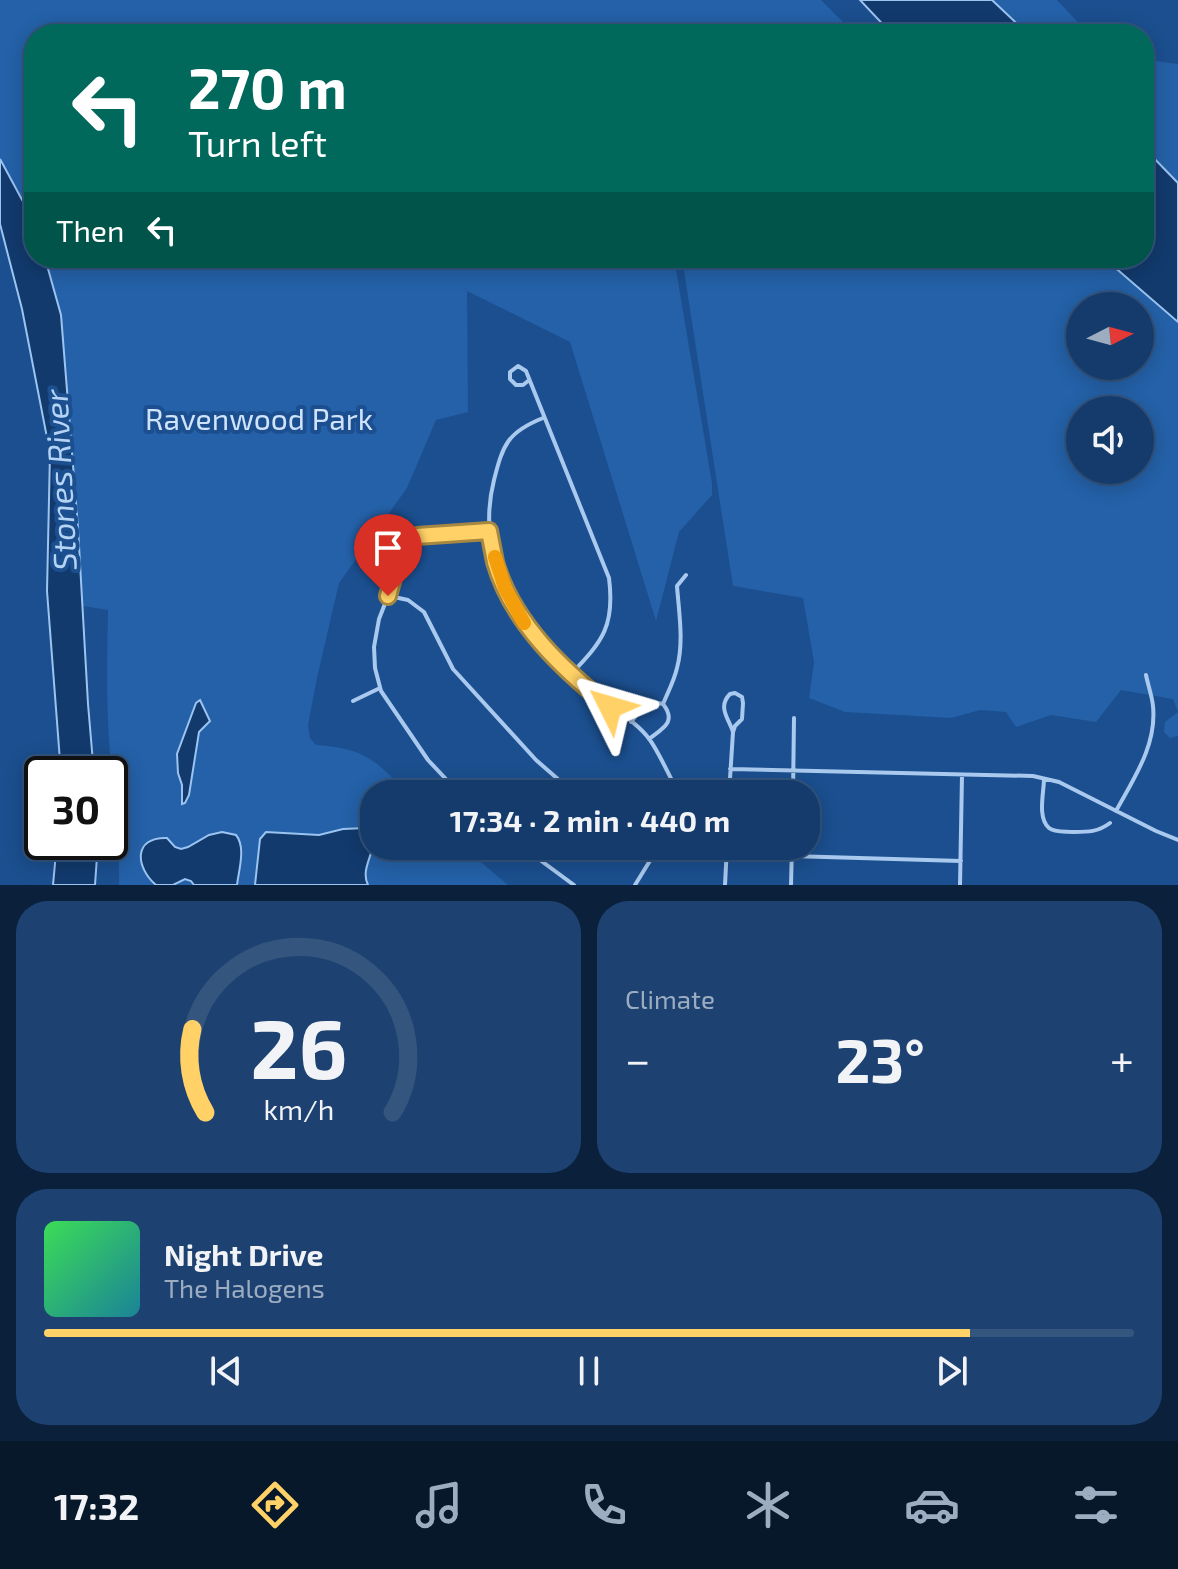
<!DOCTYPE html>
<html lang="en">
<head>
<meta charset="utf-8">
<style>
	body { margin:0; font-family:"Exo 2",sans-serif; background:#1d4271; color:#f1f3f6; height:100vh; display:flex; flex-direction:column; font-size:30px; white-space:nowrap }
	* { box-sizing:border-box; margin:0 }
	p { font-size:26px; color:#9dadc1 }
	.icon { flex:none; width:44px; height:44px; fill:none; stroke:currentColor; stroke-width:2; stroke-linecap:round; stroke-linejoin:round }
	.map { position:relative; height:885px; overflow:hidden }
	.drawer { display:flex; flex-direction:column; gap:16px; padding:16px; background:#0b203b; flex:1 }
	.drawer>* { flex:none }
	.banner { position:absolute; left:24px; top:24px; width:1130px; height:244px; border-radius:32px; box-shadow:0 4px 20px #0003,0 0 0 2px #33557e; background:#00695c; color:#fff; overflow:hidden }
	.needle { width:52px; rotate:84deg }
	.buttons { position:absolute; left:1066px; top:292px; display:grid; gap:16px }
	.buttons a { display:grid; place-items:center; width:88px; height:88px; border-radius:50%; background:#143b6b; box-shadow:0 4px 20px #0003,0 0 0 2px #33557e; font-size:40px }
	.speed { position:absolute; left:24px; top:756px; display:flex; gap:16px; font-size:40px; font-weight:700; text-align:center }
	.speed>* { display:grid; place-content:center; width:104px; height:104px; border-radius:50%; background:#143b6b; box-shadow:0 4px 20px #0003,0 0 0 2px #33557e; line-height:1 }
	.speed .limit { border:4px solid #111; border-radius:12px; background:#fff; color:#111 }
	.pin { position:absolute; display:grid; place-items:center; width:68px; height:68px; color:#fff; margin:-82px -34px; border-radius:50% 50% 50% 0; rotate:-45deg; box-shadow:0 0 8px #0007 }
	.pin .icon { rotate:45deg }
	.me { position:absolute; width:88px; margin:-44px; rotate:310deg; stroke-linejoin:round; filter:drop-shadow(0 0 6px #0008) }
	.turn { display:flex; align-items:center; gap:28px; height:168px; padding:0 32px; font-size:36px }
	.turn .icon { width:104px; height:104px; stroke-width:2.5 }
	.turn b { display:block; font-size:56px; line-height:68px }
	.then { display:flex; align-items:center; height:76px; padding:0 32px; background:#0003; gap:16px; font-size:30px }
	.big { font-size:60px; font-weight:700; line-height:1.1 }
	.drawer .tile { flex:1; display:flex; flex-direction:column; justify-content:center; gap:12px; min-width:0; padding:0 28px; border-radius:32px; background:#1d4271 }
	.drawer .dial { align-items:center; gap:0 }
	.dial svg { height:208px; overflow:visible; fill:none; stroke:#33557e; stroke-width:7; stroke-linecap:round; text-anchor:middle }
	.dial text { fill:#f1f3f6; stroke:none }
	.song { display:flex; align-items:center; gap:24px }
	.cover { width:96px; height:96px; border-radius:12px; background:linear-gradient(135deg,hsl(130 70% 55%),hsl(190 70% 35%)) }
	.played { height:8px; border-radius:4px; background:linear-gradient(90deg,#ffd166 85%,#33557e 85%) }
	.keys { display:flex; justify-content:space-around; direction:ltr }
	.heat { display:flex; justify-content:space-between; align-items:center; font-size:44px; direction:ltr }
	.drawer .tiles { flex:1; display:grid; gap:16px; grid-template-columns:1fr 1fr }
	.tile:last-child { grid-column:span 2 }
	.trip { position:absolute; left:360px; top:780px; width:460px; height:80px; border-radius:32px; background:#143b6b; box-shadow:0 4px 20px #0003,0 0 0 2px #33557e; font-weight:700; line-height:80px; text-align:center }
	.menu { display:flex; height:128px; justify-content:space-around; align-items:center; background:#08182b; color:#9dadc1 }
	.menu .icon { width:56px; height:56px }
	.menu .current { color:#ffd166 }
	.menu b { font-size:36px; color:#f1f3f6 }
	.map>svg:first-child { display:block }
	.green { fill:#2461a8; fill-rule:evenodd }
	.water { fill:#123a6d; stroke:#9cc4f0; stroke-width:2 }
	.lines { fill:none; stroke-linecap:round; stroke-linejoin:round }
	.minor { stroke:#a9c9ee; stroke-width:4 }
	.route-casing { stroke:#a68842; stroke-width:20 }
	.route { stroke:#ffd166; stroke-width:14 }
	.slow { stroke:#f59e0b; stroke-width:14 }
	.labels { text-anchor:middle; stroke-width:8; stroke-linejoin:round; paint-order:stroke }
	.park-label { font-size:30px; fill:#cfe3fa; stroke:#1b4f8f }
	.water-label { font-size:32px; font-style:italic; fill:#b5d3f5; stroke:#1b4f8f }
</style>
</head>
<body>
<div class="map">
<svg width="1178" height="885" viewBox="0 0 1178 885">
	<rect width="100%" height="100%" fill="#1b4f8f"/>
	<!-- green -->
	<path class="green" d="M0 0H821L855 34H34V222L13 184 0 185Z
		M992 0H1057L1089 34H1028Z
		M1155 61 1178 64V183L1144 148V63Z
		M45 258H674L712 483V495L679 532 656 621 570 342 467 291 468 412 436 420 407 488 339 583 317 678 308 725 310 738 316 745C367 749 373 759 409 794H374V846H462L508 885H119C120 841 113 798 110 754 106 706 107 659 108 610L83 606 78 528 61 315Z
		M682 258H1104L1178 322V736L1170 738 1164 732 1165 722 1178 712 1173 699 1121 690 1096 722 1051 715 1016 727 1006 712 980 710 951 718 845 712 809 698 814 662 803 598 733 586ZM1080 306H1140V366H1080ZM1080 410H1140V470H1080Z"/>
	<!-- water -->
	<path class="water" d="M860 0H992L1028 34H892Z
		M1144 148 1178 183V322L1104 258H1144Z
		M0 159 34 222V258H45L61 315 78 528 88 704 94 774H61L47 591 50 453 22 309 0 224Z
		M200 700 210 721 199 732 189 795 185 803 182 804V785L178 773 177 754 196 703Z
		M366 828 372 830C379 850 359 867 368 885H255L260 839 266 832 319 835 343 829Z
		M222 832 236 835C246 847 239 869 237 885H194L191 881 185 879 173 885H156C136 868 132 837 167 838L175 847 181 849 188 847 209 835Z
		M57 842H98L95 885H53Z"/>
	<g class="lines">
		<!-- minor -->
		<path class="minor" d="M528 381 523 385H516L510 379V372L518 366 526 371 609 578C615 625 603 641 572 673
			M543 418C508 432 503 444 494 480 472 567 528 636 589 690 608 707 635 719 650 740 661 756 669 776 679 794
			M389 596 408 600 424 612 453 669 536 760 575 794
			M353 701 380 688
			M663 704C668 692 674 681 677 668 684 642 679 613 677 586L686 575
			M631 722C642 709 644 700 663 704 677 722 663 728 649 739
			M730 769 1033 776 1059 782 1156 831 1178 840
			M1044 779C1044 792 1037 818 1049 828 1055 833 1066 831 1074 832 1088 832 1098 832 1110 823
			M460 794 428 760 381 691 375 668 374 647 379 619 388 596 396 567 411 540 417 536 489 531
			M729 794 733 732 735 726 742 719 743 703 742 697 735 693 730 694C717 707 729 719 733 732
			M793 794 794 718
			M1116 811C1134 778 1157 745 1153 706 1152 696 1148 685 1146 675
			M521 846 574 885
			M636 846 653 856
			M791 856 961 861
			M635 885 659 846
			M725 885 727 846
			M791 885 792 846
			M960 885 962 775"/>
	</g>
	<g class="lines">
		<defs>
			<path id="route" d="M388 596C394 575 399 550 417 536L489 531C491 541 493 552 495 562 512 622 562 669 610 707"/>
		</defs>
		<!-- route casing -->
		<use href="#route" class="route-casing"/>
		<!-- route -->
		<use href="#route" class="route"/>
		<!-- slow -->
		<path class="slow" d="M495 557 505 588 524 623"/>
	</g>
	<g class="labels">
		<!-- park labels -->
		<g class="park-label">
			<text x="259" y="430">Ravenwood Park</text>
		</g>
		<!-- water labels -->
		<g class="water-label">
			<text transform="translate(61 480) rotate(-93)" y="11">Stones River</text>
		</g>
	</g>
</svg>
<div class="buttons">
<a><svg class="needle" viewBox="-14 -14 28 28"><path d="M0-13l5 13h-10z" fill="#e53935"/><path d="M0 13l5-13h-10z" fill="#9dadc1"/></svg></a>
<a><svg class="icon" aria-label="sound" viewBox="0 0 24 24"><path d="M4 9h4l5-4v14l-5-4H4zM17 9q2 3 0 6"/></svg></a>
</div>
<div class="speed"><div class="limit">30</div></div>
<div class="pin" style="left:388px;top:596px;background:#d93025"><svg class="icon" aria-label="arrive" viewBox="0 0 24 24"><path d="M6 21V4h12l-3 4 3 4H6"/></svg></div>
<svg class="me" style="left:610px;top:707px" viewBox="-20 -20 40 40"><path d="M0-17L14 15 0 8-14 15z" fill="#ffd166" stroke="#fff" stroke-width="4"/></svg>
<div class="trip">17:34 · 2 min · 440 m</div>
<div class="banner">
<div class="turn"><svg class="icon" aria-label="left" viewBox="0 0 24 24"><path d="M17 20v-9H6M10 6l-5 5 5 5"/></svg><div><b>270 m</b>Turn left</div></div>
<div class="then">Then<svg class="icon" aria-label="left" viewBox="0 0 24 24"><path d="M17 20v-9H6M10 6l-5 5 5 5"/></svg></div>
</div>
</div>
<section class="drawer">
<div class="tiles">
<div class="tile dial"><svg viewBox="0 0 100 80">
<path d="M14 69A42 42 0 1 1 86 69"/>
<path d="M14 69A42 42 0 0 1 9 37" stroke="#ffd166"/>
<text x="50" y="56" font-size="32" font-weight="700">26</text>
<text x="50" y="72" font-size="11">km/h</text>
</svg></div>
<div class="tile"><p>Climate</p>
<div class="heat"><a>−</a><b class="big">23°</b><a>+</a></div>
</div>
<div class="tile">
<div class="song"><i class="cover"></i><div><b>Night Drive</b><p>The Halogens</p></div></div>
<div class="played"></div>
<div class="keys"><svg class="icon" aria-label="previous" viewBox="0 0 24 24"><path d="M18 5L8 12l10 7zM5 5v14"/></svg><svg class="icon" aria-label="pause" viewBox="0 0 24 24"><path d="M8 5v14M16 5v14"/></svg><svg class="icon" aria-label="next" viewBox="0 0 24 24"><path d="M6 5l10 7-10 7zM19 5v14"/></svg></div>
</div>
</div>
</section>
<nav class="menu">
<b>17:32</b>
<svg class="icon current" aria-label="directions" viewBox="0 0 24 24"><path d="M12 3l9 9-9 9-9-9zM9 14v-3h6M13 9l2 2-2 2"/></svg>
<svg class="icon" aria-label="music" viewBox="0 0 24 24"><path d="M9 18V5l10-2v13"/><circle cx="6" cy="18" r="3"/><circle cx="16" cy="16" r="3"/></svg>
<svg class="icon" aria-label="phone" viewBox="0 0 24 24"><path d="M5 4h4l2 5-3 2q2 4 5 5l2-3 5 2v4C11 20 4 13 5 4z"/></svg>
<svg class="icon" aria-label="climate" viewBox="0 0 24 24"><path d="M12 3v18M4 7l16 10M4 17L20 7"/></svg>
<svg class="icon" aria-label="car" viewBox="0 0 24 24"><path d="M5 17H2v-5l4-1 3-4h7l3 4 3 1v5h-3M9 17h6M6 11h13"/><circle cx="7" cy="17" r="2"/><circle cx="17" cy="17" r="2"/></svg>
<svg class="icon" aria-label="filters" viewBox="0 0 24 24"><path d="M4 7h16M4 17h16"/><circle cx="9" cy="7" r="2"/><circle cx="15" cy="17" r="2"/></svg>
</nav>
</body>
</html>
